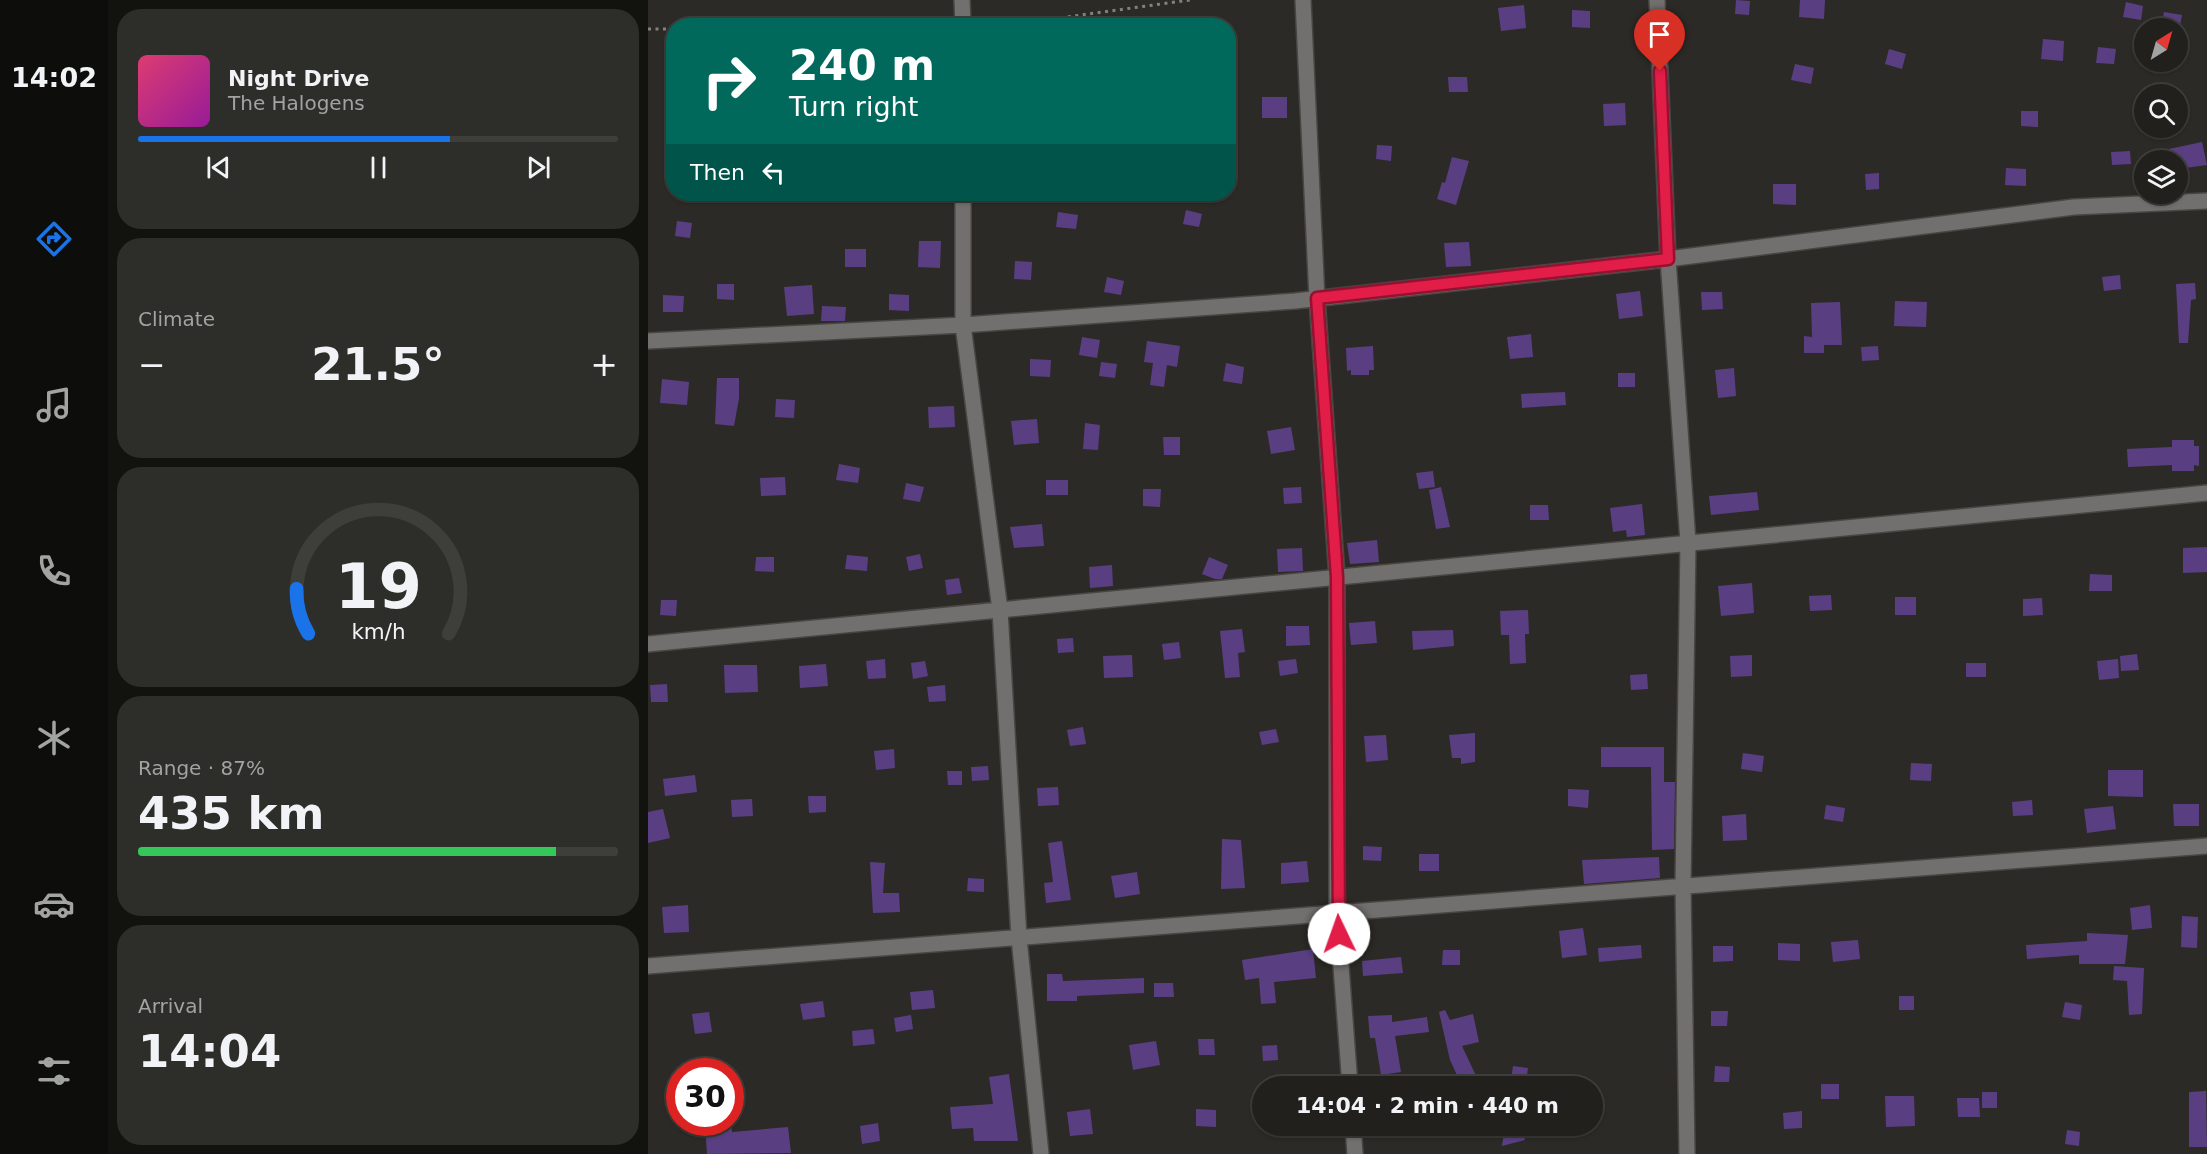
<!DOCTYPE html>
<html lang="en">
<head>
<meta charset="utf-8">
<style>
	body { margin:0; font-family:"DejaVu Sans",sans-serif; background:#2d2d29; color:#f1f3f6; height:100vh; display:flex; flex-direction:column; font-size:22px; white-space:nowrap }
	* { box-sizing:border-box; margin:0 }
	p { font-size:20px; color:#a2a3a3 }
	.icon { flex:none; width:33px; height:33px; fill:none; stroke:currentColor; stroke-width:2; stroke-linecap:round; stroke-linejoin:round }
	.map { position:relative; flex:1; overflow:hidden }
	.side { display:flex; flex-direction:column; gap:9px; padding:9px; background:#12120f; width:540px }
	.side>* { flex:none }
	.guide { position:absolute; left:18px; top:18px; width:570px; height:183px; border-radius:24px; box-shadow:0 2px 4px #0004,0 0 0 2px #3e3e3b; background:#00695c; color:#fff; overflow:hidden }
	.needle { width:39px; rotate:37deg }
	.controls { position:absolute; left:1486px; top:18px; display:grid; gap:12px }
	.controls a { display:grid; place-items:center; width:54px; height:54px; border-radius:50%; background:#21201c; box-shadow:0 2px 4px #0004,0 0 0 2px #3e3e3b; font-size:30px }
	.speed { position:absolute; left:18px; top:1058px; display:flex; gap:12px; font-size:30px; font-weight:700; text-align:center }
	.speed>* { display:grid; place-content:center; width:78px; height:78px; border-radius:50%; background:#21201c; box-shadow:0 2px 4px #0004,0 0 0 2px #3e3e3b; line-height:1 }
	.speed .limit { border:9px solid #d22; background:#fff; color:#111 }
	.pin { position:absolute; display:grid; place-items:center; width:51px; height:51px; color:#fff; margin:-62px -26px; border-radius:50% 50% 50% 0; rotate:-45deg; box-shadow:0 0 6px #0007 }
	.pin .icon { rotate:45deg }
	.me { position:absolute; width:66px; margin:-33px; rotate:357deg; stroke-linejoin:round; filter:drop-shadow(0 0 4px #0008) }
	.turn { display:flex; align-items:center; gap:21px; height:126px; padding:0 24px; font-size:27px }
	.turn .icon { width:78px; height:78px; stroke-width:2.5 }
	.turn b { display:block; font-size:42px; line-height:51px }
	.then { display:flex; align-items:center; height:57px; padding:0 24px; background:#0003; gap:12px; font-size:22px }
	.big { font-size:45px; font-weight:800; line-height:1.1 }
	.side .tile { flex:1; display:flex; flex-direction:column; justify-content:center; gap:9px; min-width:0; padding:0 21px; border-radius:24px; background:#2d2d29 }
	.side .dial { align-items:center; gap:0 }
	.dial svg { height:156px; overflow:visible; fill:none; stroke:#3e3e3b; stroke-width:7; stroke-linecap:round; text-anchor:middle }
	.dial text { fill:#f1f3f6; stroke:none }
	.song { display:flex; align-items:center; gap:18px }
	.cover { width:72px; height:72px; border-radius:9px; background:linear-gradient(135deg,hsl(340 70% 55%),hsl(300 70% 35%)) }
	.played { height:6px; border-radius:3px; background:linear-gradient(90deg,#1a73e8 65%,#3e3e3b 65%) }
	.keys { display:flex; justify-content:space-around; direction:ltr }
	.heat { display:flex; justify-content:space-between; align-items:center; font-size:33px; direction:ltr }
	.charge { height:9px; border-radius:4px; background:linear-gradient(90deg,#34c759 87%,#3e3e3b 0) }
	.trip { position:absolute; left:604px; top:1076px; width:351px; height:60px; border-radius:30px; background:#21201c; box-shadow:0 2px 4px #0004,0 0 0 2px #3e3e3b; font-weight:800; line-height:60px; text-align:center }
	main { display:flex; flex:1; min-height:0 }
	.menu { display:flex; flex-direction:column; width:108px; justify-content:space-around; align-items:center; background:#0d0d0b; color:#a2a3a3 }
	.menu .icon { width:42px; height:42px }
	.menu .on { color:#1a73e8 }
	.menu b { font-size:27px; color:#f1f3f6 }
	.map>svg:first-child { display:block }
	.building { fill:#593f82 }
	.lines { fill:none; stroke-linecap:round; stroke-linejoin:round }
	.minor-casing { stroke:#484643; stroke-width:18 }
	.path { stroke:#83817d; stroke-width:3; stroke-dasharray:3 4.5; stroke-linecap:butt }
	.minor { stroke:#726f6f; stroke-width:15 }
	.route-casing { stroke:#92132f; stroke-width:15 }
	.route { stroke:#e11d48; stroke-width:10 }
</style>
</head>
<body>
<main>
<nav class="menu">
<b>14:02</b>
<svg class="icon on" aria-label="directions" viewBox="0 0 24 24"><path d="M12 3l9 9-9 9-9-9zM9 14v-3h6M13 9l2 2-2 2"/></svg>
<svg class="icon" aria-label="music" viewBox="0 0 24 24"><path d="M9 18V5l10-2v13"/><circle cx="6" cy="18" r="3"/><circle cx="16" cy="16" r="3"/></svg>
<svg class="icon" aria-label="phone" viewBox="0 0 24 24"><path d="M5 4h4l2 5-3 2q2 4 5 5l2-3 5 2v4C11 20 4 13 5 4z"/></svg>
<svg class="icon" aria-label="climate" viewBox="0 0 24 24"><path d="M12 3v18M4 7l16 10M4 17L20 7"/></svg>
<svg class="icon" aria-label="car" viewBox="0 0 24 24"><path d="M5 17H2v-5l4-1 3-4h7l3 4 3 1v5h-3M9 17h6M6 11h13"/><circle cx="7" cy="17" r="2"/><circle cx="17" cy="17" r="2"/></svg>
<svg class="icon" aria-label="filters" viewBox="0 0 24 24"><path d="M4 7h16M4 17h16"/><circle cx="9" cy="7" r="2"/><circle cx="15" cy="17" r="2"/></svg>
</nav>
<section class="side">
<div class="tile">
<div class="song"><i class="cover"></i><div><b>Night Drive</b><p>The Halogens</p></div></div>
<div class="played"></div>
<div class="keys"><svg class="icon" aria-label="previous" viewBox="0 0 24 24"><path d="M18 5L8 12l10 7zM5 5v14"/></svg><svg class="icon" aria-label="pause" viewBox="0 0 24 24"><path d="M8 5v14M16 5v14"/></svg><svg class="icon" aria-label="next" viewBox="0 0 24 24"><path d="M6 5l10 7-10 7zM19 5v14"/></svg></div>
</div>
<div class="tile"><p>Climate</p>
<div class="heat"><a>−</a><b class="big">21.5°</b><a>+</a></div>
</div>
<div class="tile dial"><svg viewBox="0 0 100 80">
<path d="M14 69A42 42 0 1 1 86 69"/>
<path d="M14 69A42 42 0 0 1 8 46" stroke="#1a73e8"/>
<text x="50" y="56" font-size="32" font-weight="700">19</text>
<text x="50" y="72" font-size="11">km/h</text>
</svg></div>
<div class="tile"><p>Range · 87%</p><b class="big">435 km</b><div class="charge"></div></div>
<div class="tile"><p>Arrival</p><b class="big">14:04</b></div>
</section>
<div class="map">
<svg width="1559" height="1154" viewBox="0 0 1559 1154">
	<rect width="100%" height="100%" fill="#2c2a26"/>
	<!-- building -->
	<path class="building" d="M1088 0 1102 1 1101 15 1087 14Z
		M1152 0H1177L1176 19 1151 17Z
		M1478 2 1495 6 1493 20 1475 17Z
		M876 5 878 28 853 31 850 8Z
		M924 10 942 11V28L924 27Z
		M1516 12 1534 15 1531 31 1513 28Z
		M1395 39 1416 41 1415 61 1393 59Z
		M1450 47 1468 49 1466 64 1448 63Z
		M1241 49 1258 54 1254 69 1237 64Z
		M1147 64 1166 68 1163 84 1143 80Z
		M800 77H819L820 92H801Z
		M614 97H639V118H614Z
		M977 103 978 125 956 126 955 104Z
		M1373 111H1390V127L1373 126Z
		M1554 142 1559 165 1530 169V160H1497V154Z
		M729 145 744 146 743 161 728 159Z
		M1482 151 1483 164 1464 165 1463 152Z
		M804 157 821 161 808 205 789 199 794 182 797 183Z
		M1358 168 1378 169V186L1357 185Z
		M1231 173V189L1218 190 1217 174Z
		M1125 184H1148V205L1125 204Z
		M538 210 554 214 551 227 535 224Z
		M410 212 430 215 428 229 408 227Z
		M29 221 44 223 42 238 27 236Z
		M271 241H293L292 268 270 267Z
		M821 242 823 266 798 267 796 243Z
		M197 249H218V267H197Z
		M367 261 384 262 383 280 366 279Z
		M1472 275 1473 289 1456 291 1454 277Z
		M459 277 476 281 473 295 456 292Z
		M1547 283 1548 299 1543 300 1540 343H1531L1528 284Z
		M69 284H86V300L69 299Z
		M164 285 166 314 139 316 136 287Z
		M992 291 995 316 971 319 968 294Z
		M1053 292H1074L1075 309 1054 310Z
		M241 294 261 295V311L241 310Z
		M15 295 36 296 35 312H15Z
		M1247 301 1279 302 1278 327 1246 326Z
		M1192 302 1194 345H1176V353H1156V336L1164 337 1163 303Z
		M174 306 198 307 197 321H173Z
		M883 334 885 357 862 359 859 337Z
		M434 337 452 340 449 358 431 355Z
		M499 341 532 346 529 367 519 365 516 387 502 385 505 363 496 362Z
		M725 346 726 370H721V375H703V370L699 371 698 348Z
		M1230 346 1231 360 1214 361 1213 347Z
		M382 359 403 360 402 377 382 376Z
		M453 362 469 364 467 378 451 376Z
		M578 363 596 367 594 384 575 381Z
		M1086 368 1088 396 1070 398 1067 370Z
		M970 373H987V387H970Z
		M69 378H91V398L86 426 67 424Z
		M14 379 41 382 39 405 12 403Z
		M917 392 918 405 874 408 873 394Z
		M128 399 147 400 146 418 127 417Z
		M306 406 307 427 281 428 280 407Z
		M389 419 391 443 366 445 363 421Z
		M437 423 452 425 450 450 435 449Z
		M643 427 647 450 623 454 619 431Z
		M515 437H532V455H516Z
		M1524 440H1546V446H1551V466L1546 465V471H1524V465L1480 467 1479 449 1524 447Z
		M191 464 212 468 210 483 188 480Z
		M785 471 787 487 771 489 768 473Z
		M137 477 138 495 113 496 112 478Z
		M398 480H420V495H398Z
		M258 483 276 487 272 502 255 499Z
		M653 487 654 503 636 504 635 488Z
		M793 487 802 527 788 529 781 490Z
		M495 489H513L512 507 495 506Z
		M1109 492 1111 510 1063 515 1061 496Z
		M994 504 997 535 979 537 978 530 965 532 962 508Z
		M882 505H900L901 520H882Z
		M394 524 396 546 366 548 362 527Z
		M729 540 731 562 702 564 699 543Z
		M1559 547V572L1535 573V548Z
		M654 548 655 571 630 572 629 549Z
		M272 554 275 568 261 571 258 557Z
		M199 555 220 557 219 571 197 569Z
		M108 557H126V572L107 571Z
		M561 557 580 565 574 579H567L554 574Z
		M464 565 465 586 442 588 441 567Z
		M1442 574 1464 575V591H1441Z
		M311 578 314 593 299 595 297 580Z
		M1104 583 1106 613 1073 616 1070 586Z
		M1183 595 1184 610 1162 611 1161 596Z
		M1247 597H1268V615H1247Z
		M1394 598 1395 615 1375 616V599Z
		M13 600H29L28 616 12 615Z
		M880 610 881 634H877L878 663 862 664 861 635H853L852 611Z
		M727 621 729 643 703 645 701 623Z
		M638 626H661L662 645 638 646Z
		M594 629 597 652 590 653 592 677 577 678 572 631Z
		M805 630 806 646 765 650 764 631Z
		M425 638 426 652 410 653 409 639Z
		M531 642 533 658 516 660 514 644Z
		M1489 654 1491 670 1473 671 1472 656Z
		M484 655 485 677 456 678 455 656Z
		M1104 655V676L1083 677 1082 656Z
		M237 659 238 678 220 679 218 661Z
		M648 659 650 673 632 676 630 661Z
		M1470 659 1471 678 1451 680 1449 661Z
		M277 661 280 676 265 679 263 663Z
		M1318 663H1338V677H1318Z
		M178 664 180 686 152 688 151 666Z
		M76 665H109L110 692 77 693Z
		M999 674 1000 689 983 690 982 675Z
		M19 684 20 702H3L2 685Z
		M297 685 298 701 281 702 279 687Z
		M435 727 438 744 422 746 419 730Z
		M628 729 631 742 614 745 611 732Z
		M827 733V762L813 764V758H804L801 735Z
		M738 735 740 760 718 762 716 736Z
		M953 747H1016V782H1027L1026 849 1004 850 1003 767H953Z
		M246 749 247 768 228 770 226 751Z
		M1095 753 1116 756 1114 772 1093 769Z
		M1263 763 1284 764 1283 781 1262 780Z
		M340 766 341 780 324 781 323 767Z
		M1460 770H1495V797L1460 796Z
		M299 771H314V785H300Z
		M47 775 49 792 17 796 15 779Z
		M410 787 411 805 390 806 389 788Z
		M920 789 941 790 940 808 920 806Z
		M160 796H178V812L161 813Z
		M104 799 105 816 84 817 83 800Z
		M1384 800 1385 815 1365 816 1364 802Z
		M1525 804H1551V826H1526Z
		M1178 805 1197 808 1195 822 1176 819Z
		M1465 806 1468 829 1439 833 1436 809Z
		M15 809 22 838 0 843V812Z
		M1098 814 1099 840 1075 841 1074 816Z
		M574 839 593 840 597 888 573 889Z
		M414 841 423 900 398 903 396 883 405 882 400 843Z
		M715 846 734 847 733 861 715 860Z
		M771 854H791V871H771Z
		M1011 857 1012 878 936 884 934 860Z
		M659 861 661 882 633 884V863Z
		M222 862 237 863 235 893H251L252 912 225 913Z
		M489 872 492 894 467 898 463 876Z
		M320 878 336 879V892L319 891Z
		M40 905 41 932 16 933 14 907Z
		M1502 905 1504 928 1484 930 1482 908Z
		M1534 916 1550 917 1549 948 1533 947Z
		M935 928 939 955 914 958 911 931Z
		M1439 933 1480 935 1477 964H1431V955L1379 959 1378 945 1439 941Z
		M1210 940 1212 959 1185 962 1183 942Z
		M1130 943 1152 944V961L1130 960Z
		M993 945 994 958 951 962 950 948Z
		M1065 946H1085V961L1065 962Z
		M665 949 668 978 626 982 628 1003 613 1004 611 978 597 980 594 960Z
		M795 950H812V965H794Z
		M753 957 755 973 715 976 714 961Z
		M1466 966 1496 968 1494 1014 1481 1015 1479 981 1465 980Z
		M399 974H414L415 981 496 978V993L429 996V1001H399Z
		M506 983H525L526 997H506Z
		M285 990 287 1008 264 1010 262 992Z
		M1251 996H1266V1010H1251Z
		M175 1001 177 1017 155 1020 152 1004Z
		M1417 1002 1434 1005 1432 1020 1414 1017Z
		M797 1010 802 1020 825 1014 831 1042 814 1046 831 1082 823 1086H814L802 1060 791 1012Z
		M1063 1011H1080L1079 1026H1063Z
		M61 1012 64 1032 47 1034 44 1014Z
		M263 1015 265 1029 248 1032 246 1018Z
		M744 1015V1022L779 1017 781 1032 747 1036 753 1072 733 1075 727 1038H722L720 1016Z
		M225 1029 227 1044 205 1046 204 1031Z
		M550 1039H566L567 1055H551Z
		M508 1041 512 1065 485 1070 481 1045Z
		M629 1045 630 1060 615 1061 614 1046Z
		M865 1066 880 1068 878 1082 863 1080Z
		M1067 1066 1082 1067 1081 1082H1066Z
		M361 1074 370 1141H326L325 1128 304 1129 302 1107 345 1104 341 1077Z
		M1173 1084H1191V1099H1173Z
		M1558 1091 1559 1147H1541V1092Z
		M1334 1092H1349V1108H1334Z
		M1237 1096H1266L1267 1126 1238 1127Z
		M1309 1098H1331L1332 1117H1310Z
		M442 1109 445 1134 422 1136 419 1112Z
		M548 1109 568 1110V1127L548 1126Z
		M1154 1111V1128L1136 1129 1135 1113Z
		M230 1123 232 1141 214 1144 212 1126Z
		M83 1124 84 1132 140 1127 143 1153 59 1154 57 1126Z
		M857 1125H873L877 1140 854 1146Z
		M1419 1130 1432 1132 1431 1146 1417 1144Z"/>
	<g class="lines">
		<defs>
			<path id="minor" d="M314 0 315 26
				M655 0 669 299 689 577V913L702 1086
				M1009 0 1020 259 1040 542 1035 886 1039 1154
				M315 194V325L352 610 371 938 393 1154
				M0 341 315 325 647 301 1020 259 1426 207 1559 201
				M0 644 1559 493
				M0 966 1559 846
				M705 1125 707 1154"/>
		</defs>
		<!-- minor casing -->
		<use href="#minor" class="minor-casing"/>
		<!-- path -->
		<path class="path" d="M353 26 542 0
			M0 29H26"/>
		<!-- minor -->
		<use href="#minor" class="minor"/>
	</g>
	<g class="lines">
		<defs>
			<path id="route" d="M691 934 689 577 669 298 1020 259 1012 71"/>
		</defs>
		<!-- route casing -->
		<use href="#route" class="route-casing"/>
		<!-- route -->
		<use href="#route" class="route"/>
	</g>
</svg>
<div class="controls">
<a><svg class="needle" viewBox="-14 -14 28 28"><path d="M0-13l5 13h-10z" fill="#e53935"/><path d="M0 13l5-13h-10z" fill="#a2a3a3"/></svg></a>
<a><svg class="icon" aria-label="search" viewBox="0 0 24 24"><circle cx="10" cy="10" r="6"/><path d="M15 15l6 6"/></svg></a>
<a><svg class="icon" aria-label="layers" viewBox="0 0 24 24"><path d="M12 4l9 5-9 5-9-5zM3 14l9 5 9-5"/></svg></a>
</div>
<div class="speed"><div class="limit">30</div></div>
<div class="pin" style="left:1012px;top:71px;background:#d93025"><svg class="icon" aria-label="arrive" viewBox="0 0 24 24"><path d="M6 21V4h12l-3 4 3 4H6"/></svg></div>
<svg class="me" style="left:691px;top:934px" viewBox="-20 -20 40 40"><circle r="19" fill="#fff"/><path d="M0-13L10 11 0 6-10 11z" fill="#e11d48"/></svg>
<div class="trip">14:04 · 2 min · 440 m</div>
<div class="guide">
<div class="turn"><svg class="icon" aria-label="right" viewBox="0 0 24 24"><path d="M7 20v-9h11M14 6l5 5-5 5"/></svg><div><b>240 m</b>Turn right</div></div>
<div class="then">Then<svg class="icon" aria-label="left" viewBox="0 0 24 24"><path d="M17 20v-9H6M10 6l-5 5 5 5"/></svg></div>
</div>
</div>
</main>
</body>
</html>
